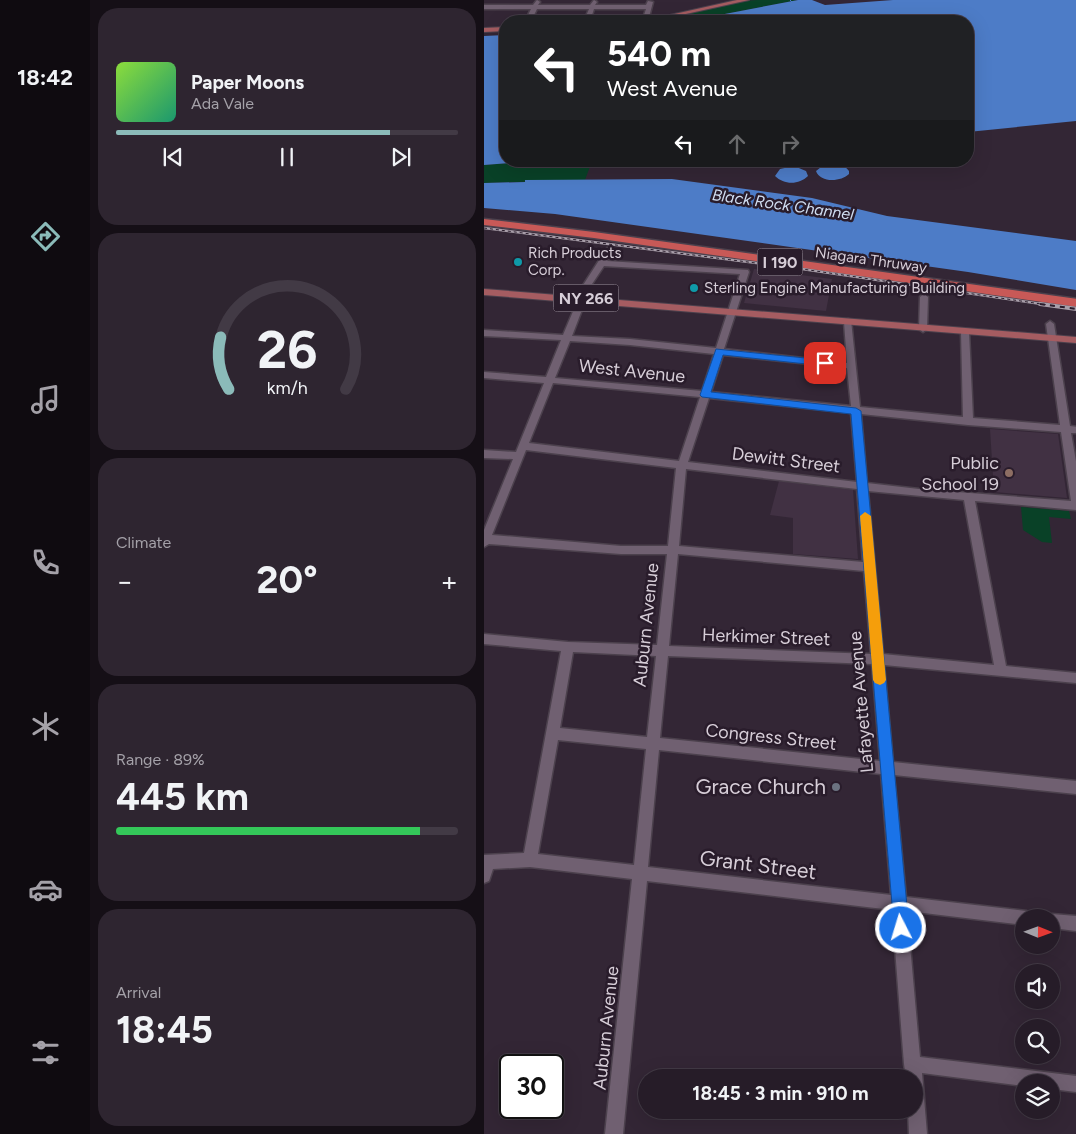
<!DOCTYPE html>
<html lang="en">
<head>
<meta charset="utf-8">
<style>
	body { margin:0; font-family:Figtree,sans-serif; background:#2e2530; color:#f1f3f6; height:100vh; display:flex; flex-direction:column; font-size:19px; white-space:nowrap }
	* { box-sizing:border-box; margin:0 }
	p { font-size:16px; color:#a4a1a8 }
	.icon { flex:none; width:28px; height:28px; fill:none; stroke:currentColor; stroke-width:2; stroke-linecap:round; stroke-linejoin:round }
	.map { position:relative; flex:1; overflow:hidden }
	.side { display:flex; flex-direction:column; gap:8px; padding:8px; background:#150f16; width:394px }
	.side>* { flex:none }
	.hud { position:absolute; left:15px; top:15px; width:475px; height:152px; border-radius:20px; box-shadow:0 5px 20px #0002,0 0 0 1px #423a45; background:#202124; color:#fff; overflow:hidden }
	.needle { width:32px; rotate:91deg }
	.buttons { position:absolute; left:531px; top:909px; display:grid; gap:10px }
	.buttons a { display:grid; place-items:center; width:45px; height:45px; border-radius:50%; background:#261c28; box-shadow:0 5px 20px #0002,0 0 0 1px #423a45; font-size:25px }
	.speed { position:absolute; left:15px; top:1054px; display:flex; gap:10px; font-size:25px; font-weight:700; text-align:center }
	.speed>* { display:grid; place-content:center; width:65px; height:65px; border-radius:50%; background:#261c28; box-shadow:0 5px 20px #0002,0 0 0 1px #423a45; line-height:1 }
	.speed .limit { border:2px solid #111; border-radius:8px; background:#fff; color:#111 }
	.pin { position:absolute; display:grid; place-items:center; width:42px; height:42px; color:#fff; margin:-21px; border-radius:10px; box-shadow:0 2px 8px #0006 }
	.me { position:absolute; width:55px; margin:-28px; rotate:355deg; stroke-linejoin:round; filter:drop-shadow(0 0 4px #0008) }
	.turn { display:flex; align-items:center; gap:18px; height:105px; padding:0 25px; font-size:22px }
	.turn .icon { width:65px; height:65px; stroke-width:2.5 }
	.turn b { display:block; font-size:35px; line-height:42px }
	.lanes { display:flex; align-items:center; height:48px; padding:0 25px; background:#0003; justify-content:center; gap:25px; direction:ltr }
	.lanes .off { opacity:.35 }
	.big { font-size:38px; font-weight:700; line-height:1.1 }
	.side .card { flex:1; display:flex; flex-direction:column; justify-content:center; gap:8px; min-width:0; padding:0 18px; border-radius:20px; background:#2e2530 }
	.side .dial { align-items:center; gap:0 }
	.dial svg { height:130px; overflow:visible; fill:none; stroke:#423a45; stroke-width:7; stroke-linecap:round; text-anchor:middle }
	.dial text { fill:#f1f3f6; stroke:none }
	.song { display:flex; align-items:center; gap:15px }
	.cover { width:60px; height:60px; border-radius:8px; background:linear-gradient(135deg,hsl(90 70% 55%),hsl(160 70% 35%)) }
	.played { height:5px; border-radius:2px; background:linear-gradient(90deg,#8bbbb9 80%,#423a45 80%) }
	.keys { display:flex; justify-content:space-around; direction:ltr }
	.heat { display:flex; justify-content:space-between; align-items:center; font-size:28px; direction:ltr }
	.charge { height:8px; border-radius:4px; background:linear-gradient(90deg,#34c759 89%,#423a45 0) }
	.trip { position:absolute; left:154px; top:1069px; width:285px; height:50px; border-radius:25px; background:#261c28; box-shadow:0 5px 20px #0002,0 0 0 1px #423a45; font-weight:700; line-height:50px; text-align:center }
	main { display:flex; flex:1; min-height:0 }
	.menu { display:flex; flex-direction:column; width:90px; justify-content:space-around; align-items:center; background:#0f0b10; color:#a4a1a8 }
	.menu .icon { width:35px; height:35px }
	.menu .current { color:#8bbbb9 }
	.menu b { font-size:22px; color:#f1f3f6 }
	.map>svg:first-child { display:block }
	.built { fill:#413143 }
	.green { fill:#094127 }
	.water { fill:#4d7cc7 }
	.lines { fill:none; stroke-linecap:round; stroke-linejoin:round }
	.stream { stroke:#4d7cc7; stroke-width:1 }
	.minor-casing { stroke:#4c414d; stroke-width:3 }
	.major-casing { stroke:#4c414d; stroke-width:2 }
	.highway-casing { stroke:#4c414d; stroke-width:3 }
	.minor { fill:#706071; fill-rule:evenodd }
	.major { fill:#a55c61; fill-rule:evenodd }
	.highway { fill:#c85957; fill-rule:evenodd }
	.rail-far1-casing { stroke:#a89ea9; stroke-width:2.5 }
	.rail-casing { stroke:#a89ea9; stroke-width:4 }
	.rail-far1 { stroke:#291c2b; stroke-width:1; stroke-dasharray:3; stroke-linecap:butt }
	.rail { stroke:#291c2b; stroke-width:2; stroke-dasharray:5; stroke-linecap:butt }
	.route { fill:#1a73e8; stroke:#114b97 }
	.slow { fill:#f59e0b }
	.culture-dot { fill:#0f9aa8; stroke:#291c2b; stroke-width:2 }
	.education-dot { fill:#8d6e63; stroke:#291c2b; stroke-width:2 }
	.worship-dot { fill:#6b7280; stroke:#291c2b; stroke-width:2 }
	.labels { text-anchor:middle; stroke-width:5; stroke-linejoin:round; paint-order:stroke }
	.far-poi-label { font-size:15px; fill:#d7ced8; stroke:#291c2b; text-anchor:start }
	.far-street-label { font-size:15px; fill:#d7ced8; stroke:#291c2b }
	.far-water-label { font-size:16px; font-style:italic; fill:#d0ddf1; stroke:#291c2b }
	.shield { fill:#291c2b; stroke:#a399a4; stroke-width:1 }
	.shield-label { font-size:16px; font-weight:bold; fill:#d7ced8 }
	.street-label { font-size:18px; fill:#d7ced8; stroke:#291c2b }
	.poi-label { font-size:18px; fill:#d7ced8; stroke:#291c2b; text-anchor:end }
	.near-poi-label { font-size:21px; fill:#d7ced8; stroke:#291c2b; text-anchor:end }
	.near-street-label { font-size:21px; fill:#d7ced8; stroke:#291c2b }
</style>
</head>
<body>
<main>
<nav class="menu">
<b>18:42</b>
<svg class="icon current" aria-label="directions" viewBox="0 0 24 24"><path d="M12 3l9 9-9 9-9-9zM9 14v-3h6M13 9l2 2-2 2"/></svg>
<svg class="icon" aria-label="music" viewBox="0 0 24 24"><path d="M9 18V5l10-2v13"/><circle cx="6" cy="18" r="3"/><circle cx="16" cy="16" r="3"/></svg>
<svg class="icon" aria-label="phone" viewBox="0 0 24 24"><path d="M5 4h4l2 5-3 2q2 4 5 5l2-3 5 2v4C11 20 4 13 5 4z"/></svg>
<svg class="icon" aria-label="climate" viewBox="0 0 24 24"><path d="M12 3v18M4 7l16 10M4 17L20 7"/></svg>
<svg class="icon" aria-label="car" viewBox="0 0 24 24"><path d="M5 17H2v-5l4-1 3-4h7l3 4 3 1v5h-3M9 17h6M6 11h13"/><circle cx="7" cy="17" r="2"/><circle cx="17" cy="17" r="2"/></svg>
<svg class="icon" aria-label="filters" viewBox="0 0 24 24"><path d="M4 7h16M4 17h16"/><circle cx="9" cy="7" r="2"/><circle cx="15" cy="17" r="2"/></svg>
</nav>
<section class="side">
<div class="card">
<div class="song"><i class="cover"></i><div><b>Paper Moons</b><p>Ada Vale</p></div></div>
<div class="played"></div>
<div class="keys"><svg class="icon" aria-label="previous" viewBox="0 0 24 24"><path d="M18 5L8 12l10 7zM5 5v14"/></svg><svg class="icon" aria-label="pause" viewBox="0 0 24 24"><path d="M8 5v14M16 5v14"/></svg><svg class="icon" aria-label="next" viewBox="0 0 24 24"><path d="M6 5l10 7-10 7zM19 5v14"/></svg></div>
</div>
<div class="card dial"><svg viewBox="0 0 100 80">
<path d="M14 69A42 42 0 1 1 86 69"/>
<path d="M14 69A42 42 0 0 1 9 37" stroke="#8bbbb9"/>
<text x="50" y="56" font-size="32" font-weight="700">26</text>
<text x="50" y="72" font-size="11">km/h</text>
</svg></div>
<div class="card"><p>Climate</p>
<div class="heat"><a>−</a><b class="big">20°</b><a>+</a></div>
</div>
<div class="card"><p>Range · 89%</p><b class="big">445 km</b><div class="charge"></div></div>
<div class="card"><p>Arrival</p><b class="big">18:45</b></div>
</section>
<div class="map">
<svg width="593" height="1134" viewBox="0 0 593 1134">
	<rect width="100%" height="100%" fill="#332635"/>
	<!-- built -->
	<path class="built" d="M270 269 348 279 342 311 260 303Z
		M506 429 574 434 583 498 510 492Z
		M295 481 369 490 374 559 309 554V518L286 515Z"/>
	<!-- green -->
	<path class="green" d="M273 0H314L204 21H167L249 2Z
		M52 161H108L101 180 0 183V165Z
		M537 507 585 511 587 519 565 517 568 543 558 542 539 530Z"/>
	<!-- water -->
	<path class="water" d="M314 0H328L341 5 409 0H592V121L484 132V21H204Z
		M21 35V161H52L0 165V36Z
		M341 164C350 163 359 163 365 171V174C357 182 336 183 332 171Z
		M310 166 322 171 324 176C315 185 300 185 291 176L296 169Z
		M188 179 328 198 403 216 592 241V290L484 272 71 214 0 208V183L41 182V180Z"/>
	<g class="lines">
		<!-- stream -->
		<path class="stream" d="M306 0 308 2"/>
		<defs>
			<path id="minor" d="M53 0 56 2 54 5H106L110 0 113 2 111 5H162L164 1 169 2 164 21H158L162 9H110L106 21H100L105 9H53L47 21H41L47 9H0V5H49Z
				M123 248 130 250 123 261 264 270 265 272 240 349 363 363 360 322 364 319 367 320 376 407 479 417 477 332 481 329 485 332 489 418 576 425 562 324 566 321 570 324 586 426 593 427V433H587L593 467V510L491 501 522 666 593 673V683L400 665 409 762 593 781V794L410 775 422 897 542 911 547 913 549 918H540V925L423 911 436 1057 593 1076V1092L568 1089V1082H540V1086L438 1073 443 1134H425L424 1110H430V1078H422L420 1064 408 910 163 881 139 1134H121L148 879 46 867 9 869 5 881 0 883V855L40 853 77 651 0 644V634L84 642 173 645 183 554H137L5 544 0 547V530L29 459 0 458V450L32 452 60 383 0 378V372L62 377 77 340 0 336V330L79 335 93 302 94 293ZM120 266 256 274 232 348 146 339 88 336 101 302 102 293ZM86 341 146 345 230 354 218 391 71 378ZM239 355 363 368 367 406 227 392ZM69 383 216 397 195 461 45 443ZM225 398 367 413 373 482 204 462ZM377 414 484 425 577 432 587 501 435 489 383 483ZM42 450 192 468 184 546H137L8 535ZM202 469 373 489 379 562 195 546ZM384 491 480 500 510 665 399 654ZM194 554 380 571 387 654 185 646ZM89 652 172 656 163 737 76 728ZM184 656 388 664 396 761 176 738ZM74 740 162 749 150 865 54 854ZM175 750 397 774 407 895 164 867Z
				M440 294 444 297 443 329 439 332 435 329 436 297Z
				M568 914 593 916V931L568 928V918H562Z"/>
			<path id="major" d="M253 0H265L170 21H159Z
				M21 27V31L0 32V28Z
				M0 289 593 337V343L0 295Z"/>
			<path id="highway" d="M0 219 110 232 593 299V307L110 238 0 225Z"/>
		</defs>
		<!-- minor casing -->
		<use href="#minor" class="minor-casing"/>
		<!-- major casing -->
		<use href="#major" class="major-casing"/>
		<!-- highway casing -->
		<use href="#highway" class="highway-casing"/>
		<!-- minor -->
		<use href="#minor" class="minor"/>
		<!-- major -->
		<use href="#major" class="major"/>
		<!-- highway -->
		<use href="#highway" class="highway"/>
		<defs>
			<path id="rail-far1" d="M0 228 318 269 564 305"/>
			<path id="rail" d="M556 304 593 309"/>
		</defs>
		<!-- rail-far1 casing -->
		<use href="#rail-far1" class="rail-far1-casing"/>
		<!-- rail casing -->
		<use href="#rail" class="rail-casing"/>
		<!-- rail-far1 -->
		<use href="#rail-far1" class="rail-far1"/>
		<!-- rail -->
		<use href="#rail" class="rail"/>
	</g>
	<!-- route -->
	<path class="route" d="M232 349 341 360 345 363 341 366 239 355 227 392 372 408 377 411 425 928 422 933 417 935 412 933 410 928 367 414 218 397 216 395Z"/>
	<!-- slow -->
	<path class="slow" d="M381 512 387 516 402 680 400 683 396 685 391 683 389 680 376 516Z"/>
	<!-- markers -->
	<g class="culture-dot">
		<circle cx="34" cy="262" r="5"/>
		<circle cx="210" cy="288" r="5"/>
	</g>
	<circle class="education-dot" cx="525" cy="473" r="5"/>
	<circle class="worship-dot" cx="352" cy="787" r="5"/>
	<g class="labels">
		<!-- far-poi labels -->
		<g class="far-poi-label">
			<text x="44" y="258">Rich Products<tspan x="44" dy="17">Corp.</tspan></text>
			<text x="220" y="293">Sterling Engine Manufacturing Building</text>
		</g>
		<!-- far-street labels -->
		<g class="far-street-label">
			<text transform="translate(387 260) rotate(8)" y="5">Niagara Thruway</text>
		</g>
		<!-- far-water labels -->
		<g class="far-water-label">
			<text transform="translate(299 204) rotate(8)" y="6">Black Rock Channel</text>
		</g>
		<!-- shield labels -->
		<g class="shield">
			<rect x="273.5" y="248.5" width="45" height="27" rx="4"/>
			<rect x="69.5" y="284.5" width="65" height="27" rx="4"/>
		</g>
		<g class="shield-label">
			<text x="296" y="268">I 190</text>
			<text x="102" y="304">NY 266</text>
		</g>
		<!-- street labels -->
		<g class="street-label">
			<text transform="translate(148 371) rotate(6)" y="6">West Avenue</text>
			<text transform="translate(302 460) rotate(7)" y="6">Dewitt Street</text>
			<text transform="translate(162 625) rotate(-84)" y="6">Auburn Avenue</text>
			<text transform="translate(282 637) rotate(2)" y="6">Herkimer Street</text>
			<text transform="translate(377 702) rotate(-95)" y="6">Lafayette Avenue</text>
			<text transform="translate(287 737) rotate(6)" y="6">Congress Street</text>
			<text transform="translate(122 1028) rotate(-84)" y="6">Auburn Avenue</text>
		</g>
		<!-- poi labels -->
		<g class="poi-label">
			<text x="515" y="469">Public<tspan x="515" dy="21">School 19</tspan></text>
		</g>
		<!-- near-poi labels -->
		<g class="near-poi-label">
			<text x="342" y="794">Grace Church</text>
		</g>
		<!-- near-street labels -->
		<g class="near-street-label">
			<text transform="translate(274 865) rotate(7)" y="7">Grant Street</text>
		</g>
	</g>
</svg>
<div class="buttons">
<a><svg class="needle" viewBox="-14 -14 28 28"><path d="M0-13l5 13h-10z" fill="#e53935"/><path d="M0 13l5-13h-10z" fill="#a4a1a8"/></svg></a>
<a><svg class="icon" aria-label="sound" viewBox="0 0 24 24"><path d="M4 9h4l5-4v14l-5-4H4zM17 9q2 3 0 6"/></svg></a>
<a><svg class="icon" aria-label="search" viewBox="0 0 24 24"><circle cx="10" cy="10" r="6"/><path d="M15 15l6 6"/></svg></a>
<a><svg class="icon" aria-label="layers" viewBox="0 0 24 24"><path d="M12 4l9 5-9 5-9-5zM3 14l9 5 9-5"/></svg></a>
</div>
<div class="speed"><div class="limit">30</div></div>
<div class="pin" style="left:341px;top:363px;background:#d93025"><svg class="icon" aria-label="arrive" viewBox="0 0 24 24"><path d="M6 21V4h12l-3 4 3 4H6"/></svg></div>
<svg class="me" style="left:417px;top:928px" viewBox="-20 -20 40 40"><circle r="17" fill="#1a73e8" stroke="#fff" stroke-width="3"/><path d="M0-11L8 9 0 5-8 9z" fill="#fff"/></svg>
<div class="trip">18:45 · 3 min · 910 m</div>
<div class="hud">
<div class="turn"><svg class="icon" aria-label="left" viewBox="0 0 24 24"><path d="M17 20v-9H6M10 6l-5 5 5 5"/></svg><div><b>540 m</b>West Avenue</div></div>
<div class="lanes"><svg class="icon" aria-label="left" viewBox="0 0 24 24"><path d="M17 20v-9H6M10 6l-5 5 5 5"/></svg><svg class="icon off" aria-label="ahead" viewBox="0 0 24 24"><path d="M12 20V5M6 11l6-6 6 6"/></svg><svg class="icon off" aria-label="right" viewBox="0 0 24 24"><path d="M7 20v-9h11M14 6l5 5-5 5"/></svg></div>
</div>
</div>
</main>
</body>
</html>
